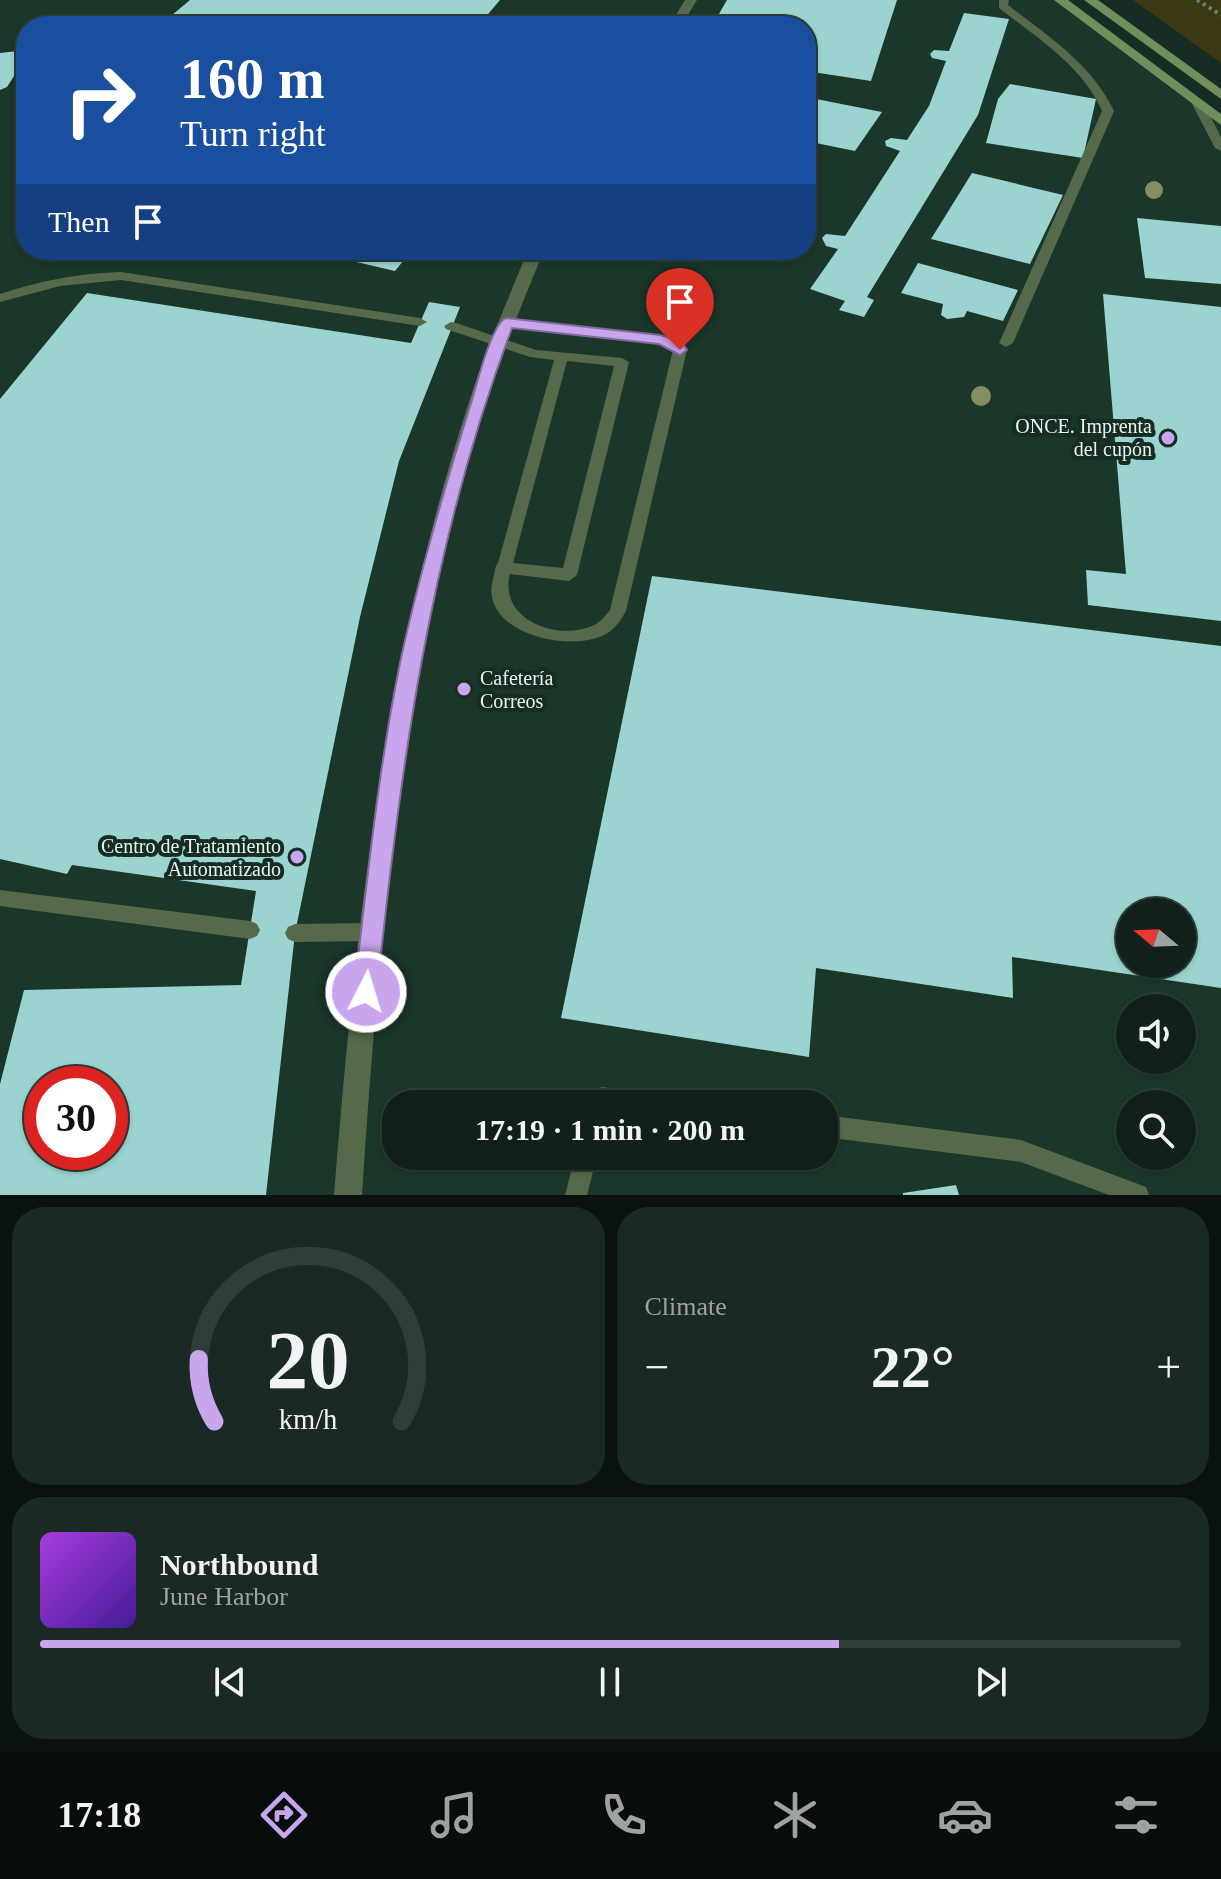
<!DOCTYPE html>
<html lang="en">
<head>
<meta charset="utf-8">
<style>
	body { margin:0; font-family:"Times New Roman",serif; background:#1a2923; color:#f1f3f6; height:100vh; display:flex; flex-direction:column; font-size:30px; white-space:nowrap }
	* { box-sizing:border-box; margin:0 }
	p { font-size:26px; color:#9ca3a2 }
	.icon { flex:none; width:44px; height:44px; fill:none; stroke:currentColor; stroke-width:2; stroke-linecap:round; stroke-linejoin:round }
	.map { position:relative; height:1195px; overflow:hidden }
	.side { display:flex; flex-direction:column; gap:12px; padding:12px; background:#09120e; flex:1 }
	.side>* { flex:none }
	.guide { position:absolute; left:16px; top:16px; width:800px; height:244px; border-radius:32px; box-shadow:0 2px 6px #0004,0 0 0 2px #303e39; background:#1a4fa0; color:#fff; overflow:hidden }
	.needle { width:52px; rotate:289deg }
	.controls { position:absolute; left:1116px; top:898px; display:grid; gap:16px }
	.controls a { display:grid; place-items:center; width:80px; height:80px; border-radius:50%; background:#11211a; box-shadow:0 2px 6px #0004,0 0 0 2px #303e39; font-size:40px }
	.speed { position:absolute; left:24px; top:1066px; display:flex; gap:16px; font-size:40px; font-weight:700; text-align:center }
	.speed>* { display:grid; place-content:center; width:104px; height:104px; border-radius:50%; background:#11211a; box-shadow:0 2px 6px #0004,0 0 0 2px #303e39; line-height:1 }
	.speed .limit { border:12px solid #d22; background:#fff; color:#111 }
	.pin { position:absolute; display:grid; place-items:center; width:68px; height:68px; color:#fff; margin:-82px -34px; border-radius:50% 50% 50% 0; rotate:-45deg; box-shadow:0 0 8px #0007 }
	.pin .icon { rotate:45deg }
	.me { position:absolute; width:88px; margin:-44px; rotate:5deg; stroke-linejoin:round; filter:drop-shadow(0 0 6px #0008) }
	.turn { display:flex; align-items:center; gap:28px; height:168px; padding:0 32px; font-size:36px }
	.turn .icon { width:104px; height:104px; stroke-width:2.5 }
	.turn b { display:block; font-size:56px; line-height:68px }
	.then { display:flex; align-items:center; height:76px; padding:0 32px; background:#0003; gap:16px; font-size:30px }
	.big { font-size:60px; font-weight:800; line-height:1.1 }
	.side .widget { flex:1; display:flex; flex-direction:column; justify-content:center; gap:12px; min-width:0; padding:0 28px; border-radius:32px; background:#1a2923 }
	.side .dial { align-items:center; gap:0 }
	.dial svg { height:208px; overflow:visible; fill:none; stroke:#303e39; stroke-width:7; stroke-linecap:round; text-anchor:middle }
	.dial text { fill:#f1f3f6; stroke:none }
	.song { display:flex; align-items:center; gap:24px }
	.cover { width:96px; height:96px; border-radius:12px; background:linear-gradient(135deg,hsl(280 70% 55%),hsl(260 70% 35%)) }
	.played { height:8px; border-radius:4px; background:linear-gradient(90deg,#c9a5ee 70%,#303e39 70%) }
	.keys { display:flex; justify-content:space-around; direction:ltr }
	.heat { display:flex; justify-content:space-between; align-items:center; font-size:44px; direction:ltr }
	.side .tiles { flex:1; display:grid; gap:12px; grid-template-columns:1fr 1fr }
	.widget:last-child { grid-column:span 2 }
	.trip { position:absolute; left:382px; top:1090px; width:456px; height:80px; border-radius:32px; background:#11211a; box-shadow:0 2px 6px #0004,0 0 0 2px #303e39; font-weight:800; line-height:80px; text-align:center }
	.tab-bar { display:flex; height:128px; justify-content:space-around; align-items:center; background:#070d0a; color:#9ca3a2 }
	.tab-bar .icon { width:56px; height:56px }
	.tab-bar .current { color:#c9a5ee }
	.tab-bar b { font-size:36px; color:#f1f3f6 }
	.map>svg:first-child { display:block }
	.built { fill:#1a372a; fill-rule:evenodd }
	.green { fill:#3b3814 }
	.building { fill:#9ad3cf; fill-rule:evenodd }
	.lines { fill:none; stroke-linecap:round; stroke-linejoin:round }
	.path { stroke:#6e8077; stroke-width:4; stroke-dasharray:3 4; stroke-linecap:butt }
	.lane { fill:#56694a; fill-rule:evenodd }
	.street { fill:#56694a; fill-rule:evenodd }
	.secondary { fill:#708f5c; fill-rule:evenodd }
	.tree { fill:#868d62 }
	.route { fill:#c9a5ee; stroke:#836b9b; stroke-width:2 }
	.poi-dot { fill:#c9a5ee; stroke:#172c22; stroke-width:3 }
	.labels { text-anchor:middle; stroke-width:8; stroke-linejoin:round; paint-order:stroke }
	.poi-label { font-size:20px; fill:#e8f5ee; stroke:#172c22; text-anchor:end }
</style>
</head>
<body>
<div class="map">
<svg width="1221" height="1195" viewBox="0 0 1221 1195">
	<rect width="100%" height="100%" fill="#172c22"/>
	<!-- built -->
	<path class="built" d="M0 0H1060L1221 124V1195H0ZM26 26H806V250H26ZM1130 912H1182V964H1130ZM1130 1008H1182V1060H1130ZM42 1084H110V1152H42ZM396 1104H824V1156H396ZM1130 1104H1182V1156H1130Z"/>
	<!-- green -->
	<path class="green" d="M1133 0H1221V63Z"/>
	<!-- building -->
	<path class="building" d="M190 0H500L478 26H159Z
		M727 0H897L871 81 806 71V26H712Z
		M964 13 1009 19 978 115 867 297 874 300 864 317 839 310 845 301 810 289 838 249 826 246 822 238 826 234 845 236 900 151 886 146 885 141 891 138 907 140 929 106 946 61 932 58 930 54 934 50 949 51Z
		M58 14 105 22 101 26H42Z
		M18 51H26V67L20 76H14L7 87 0 90V53Z
		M1010 84 1096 99 1083 158 986 143 998 99Z
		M806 97 882 112 855 151 806 141Z
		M972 173 1063 195 1030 264 931 239Z
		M1137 218 1221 226V284L1145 278Z
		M305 250H412L395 271Z
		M918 263 1018 290 1003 321 967 311 964 317 947 319 941 315 943 304 901 293Z
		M87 293 411 343 429 302 460 307 399 461 360 617 295 933 266 1195H0V1084L24 990 241 985 256 891 72 865 67 874 0 859V399ZM42 1084H110V1152H42Z
		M1103 294 1221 307V621L1088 605 1086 570 1126 574Z
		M652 576 1221 646V988L1012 957 1013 998 816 968 809 1057 561 1018ZM1130 912H1182V964H1130Z
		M956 1185 959 1195H903V1193Z"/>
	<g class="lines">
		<!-- path -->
		<path class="path" d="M1197 0 1221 15"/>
		<!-- lane -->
		<path class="lane" d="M999 0H1009L1008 5C1048 36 1092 64 1114 111L1013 343 1006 347 999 343 1102 111C1082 65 1037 38 999 8Z
			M1192 98 1202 100 1221 137V151L1215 148 1190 100Z
			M121 272 420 318 427 322 420 326 121 280 60 286 0 302V294C40 281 79 273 121 272Z
			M506 319 660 336 681 341 687 350 626 611C621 620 615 629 606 634 570 654 478 633 493 579 495 572 494 568 498 563L554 360 530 357 446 329 444 326 451 322 456 323 536 350 622 358 629 362 577 575 569 581 510 574C498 620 558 641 592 626 600 623 605 616 610 610L673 350 660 344 501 326V320ZM567 361 614 366 563 568 513 563Z
			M0 890 250 921 257 924 260 930 257 936 250 939 0 906Z
			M371 923 378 926 381 932 378 938 371 941 295 942 288 939 285 933 288 927 295 924Z
			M602 1087 655 1094 662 1097 666 1104H589L595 1090Z
			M824 1115 1021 1140 1146 1187 1149 1195H1109L1021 1162 824 1137Z
			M575 1156H597L587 1195H565Z"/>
		<!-- street -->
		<path class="street" d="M685 0H697L681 26H669Z
			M528 250H544C523 302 501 354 484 408 405 663 379 930 362 1195H334C355 930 385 662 467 408 484 354 507 302 528 250Z"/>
		<!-- secondary -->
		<path class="secondary" d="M1054 0H1068L1221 114V125Z
			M1084 0H1098L1221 89V99Z"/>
	</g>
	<!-- trees -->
	<g class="tree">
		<circle cx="1154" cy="190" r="9"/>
		<circle cx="981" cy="396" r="10"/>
	</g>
	<!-- route -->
	<path class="route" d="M506 318 660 335 682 341 687 350 680 355 659 344 512 328C431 541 400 767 377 992L374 1000 366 1003 358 1000 354 992C367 882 378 771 400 663 419 574 445 486 472 400 477 383 492 323 506 318Z"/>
	<!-- markers -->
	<g class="poi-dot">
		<circle cx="1168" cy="438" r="8"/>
		<circle cx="464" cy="689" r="8"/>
		<circle cx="297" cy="857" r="8"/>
	</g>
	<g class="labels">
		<!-- poi labels -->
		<g class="poi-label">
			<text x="1152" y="433">ONCE. Imprenta<tspan x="1152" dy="23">del cupón</tspan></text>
			<text x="480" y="685" text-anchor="start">Cafetería<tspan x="480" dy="23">Correos</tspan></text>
			<text x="281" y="853">Centro de Tratamiento<tspan x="281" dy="23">Automatizado</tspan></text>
		</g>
	</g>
</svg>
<div class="controls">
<a><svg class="needle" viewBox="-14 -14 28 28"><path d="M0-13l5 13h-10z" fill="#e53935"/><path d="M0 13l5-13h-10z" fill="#9ca3a2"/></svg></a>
<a><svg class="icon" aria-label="sound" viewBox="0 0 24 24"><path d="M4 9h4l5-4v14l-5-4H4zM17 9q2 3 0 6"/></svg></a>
<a><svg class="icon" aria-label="search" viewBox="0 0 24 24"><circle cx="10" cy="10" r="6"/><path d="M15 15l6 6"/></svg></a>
</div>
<div class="speed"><div class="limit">30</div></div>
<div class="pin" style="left:680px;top:350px;background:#d93025"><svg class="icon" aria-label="arrive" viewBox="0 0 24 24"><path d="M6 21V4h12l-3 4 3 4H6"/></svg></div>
<svg class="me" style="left:366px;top:992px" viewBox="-20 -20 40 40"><circle r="17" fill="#c9a5ee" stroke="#fff" stroke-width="3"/><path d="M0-11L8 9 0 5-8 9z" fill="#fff"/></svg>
<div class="trip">17:19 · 1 min · 200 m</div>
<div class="guide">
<div class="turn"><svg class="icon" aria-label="right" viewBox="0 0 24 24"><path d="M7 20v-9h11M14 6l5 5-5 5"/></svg><div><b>160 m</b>Turn right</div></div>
<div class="then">Then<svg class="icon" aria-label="arrive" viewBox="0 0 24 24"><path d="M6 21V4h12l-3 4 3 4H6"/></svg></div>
</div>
</div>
<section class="side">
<div class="tiles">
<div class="widget dial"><svg viewBox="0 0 100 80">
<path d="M14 69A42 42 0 1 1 86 69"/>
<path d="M14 69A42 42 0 0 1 8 45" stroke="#c9a5ee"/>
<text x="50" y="56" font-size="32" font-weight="700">20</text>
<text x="50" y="72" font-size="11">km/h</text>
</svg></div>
<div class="widget"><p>Climate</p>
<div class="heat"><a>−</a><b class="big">22°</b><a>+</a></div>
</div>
<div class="widget">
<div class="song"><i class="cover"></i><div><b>Northbound</b><p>June Harbor</p></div></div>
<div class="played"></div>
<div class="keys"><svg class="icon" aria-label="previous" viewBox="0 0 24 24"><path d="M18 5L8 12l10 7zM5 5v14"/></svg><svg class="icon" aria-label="pause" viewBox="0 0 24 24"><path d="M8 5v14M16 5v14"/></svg><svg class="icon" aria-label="next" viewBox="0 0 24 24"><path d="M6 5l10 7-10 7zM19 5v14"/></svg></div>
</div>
</div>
</section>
<nav class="tab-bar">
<b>17:18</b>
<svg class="icon current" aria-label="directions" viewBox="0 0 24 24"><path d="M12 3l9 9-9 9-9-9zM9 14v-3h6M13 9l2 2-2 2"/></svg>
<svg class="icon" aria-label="music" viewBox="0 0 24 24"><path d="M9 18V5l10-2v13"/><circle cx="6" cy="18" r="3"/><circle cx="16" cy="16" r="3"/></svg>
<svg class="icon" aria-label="phone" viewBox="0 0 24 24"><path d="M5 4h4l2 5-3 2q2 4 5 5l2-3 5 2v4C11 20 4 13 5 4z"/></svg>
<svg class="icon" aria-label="climate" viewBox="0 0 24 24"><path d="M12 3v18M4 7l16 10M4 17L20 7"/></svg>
<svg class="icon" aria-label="car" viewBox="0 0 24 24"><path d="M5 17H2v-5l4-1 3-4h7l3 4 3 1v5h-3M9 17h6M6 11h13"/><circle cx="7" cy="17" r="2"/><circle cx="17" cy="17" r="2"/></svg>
<svg class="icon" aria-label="filters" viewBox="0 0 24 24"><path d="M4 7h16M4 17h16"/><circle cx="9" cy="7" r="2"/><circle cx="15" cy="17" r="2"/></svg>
</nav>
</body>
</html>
